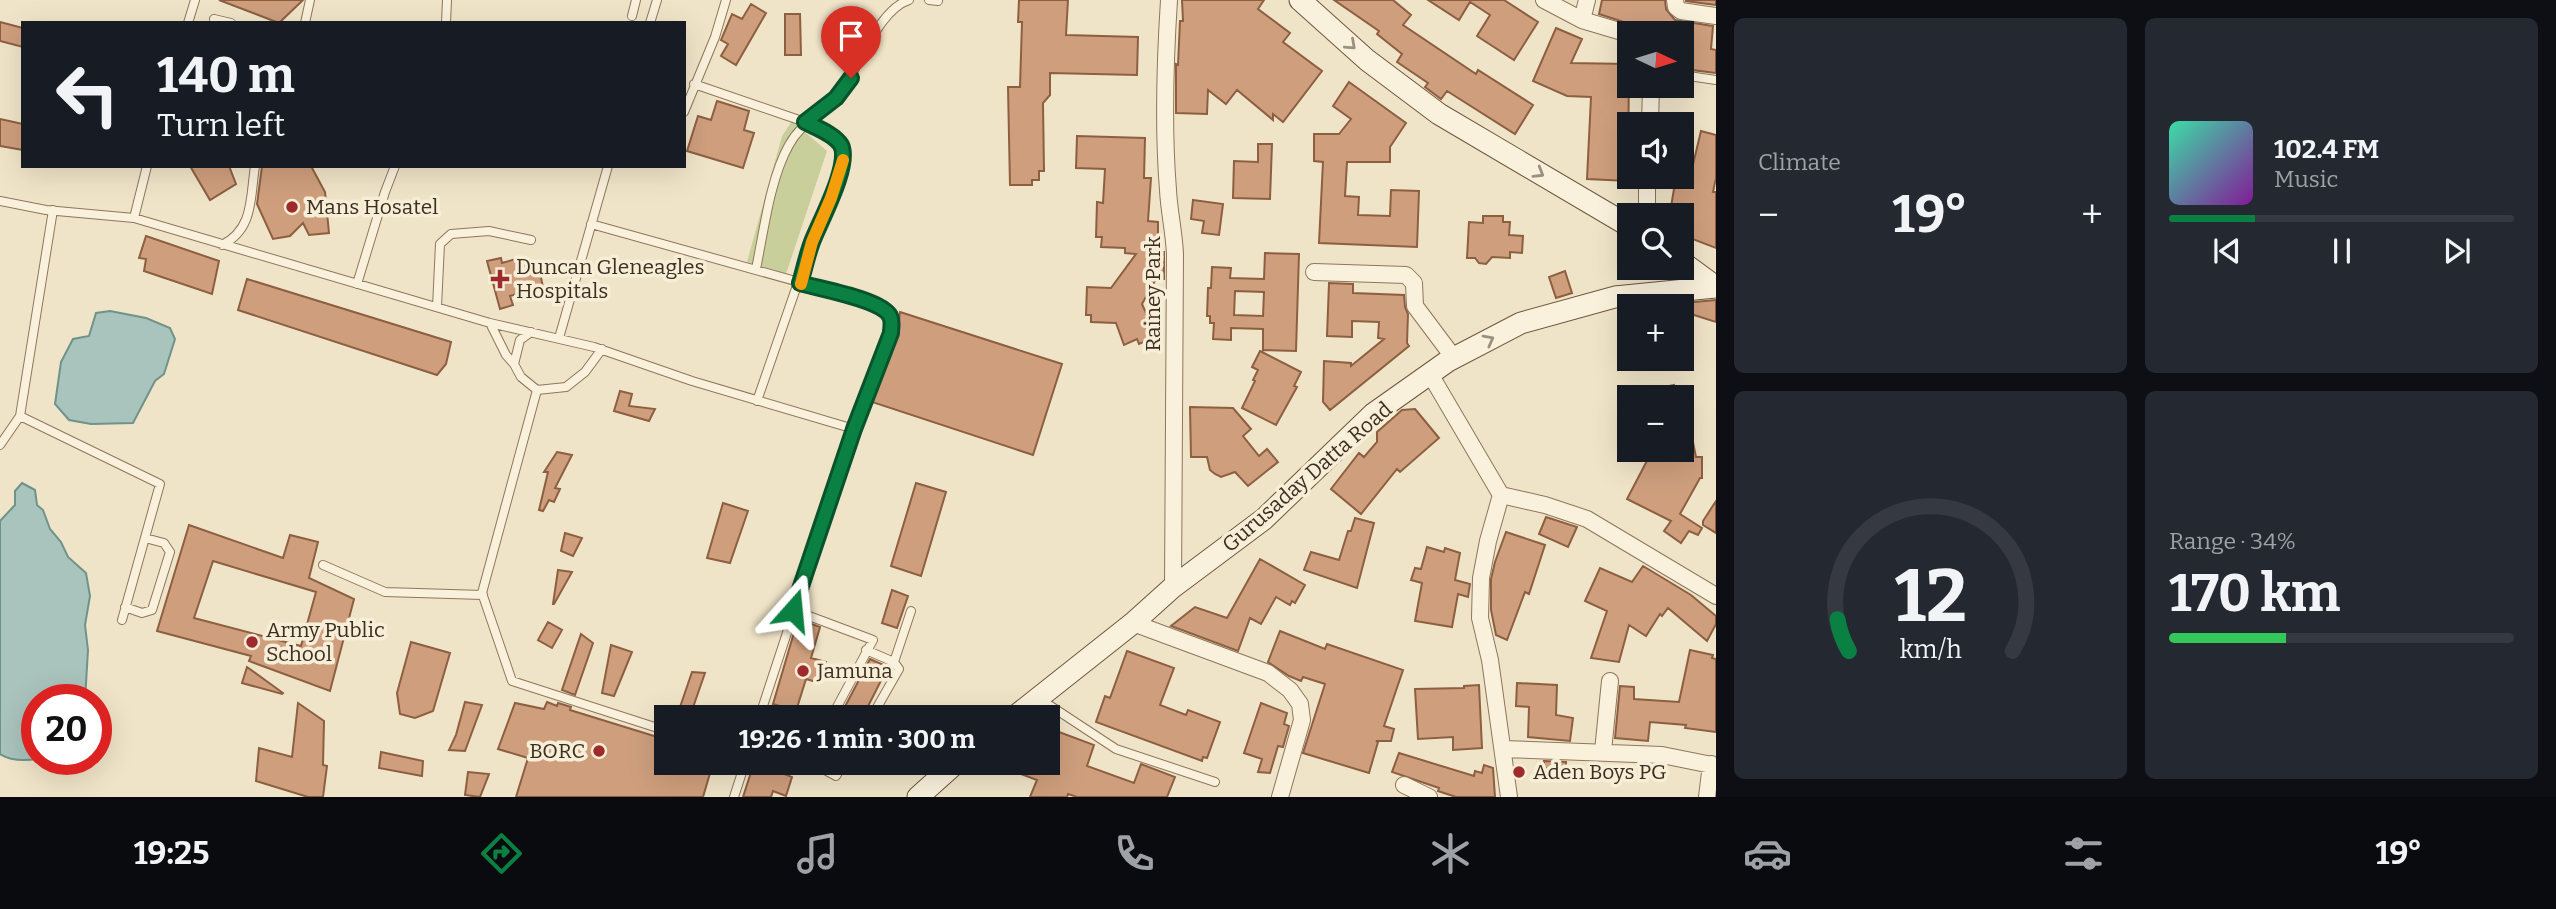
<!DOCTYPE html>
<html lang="en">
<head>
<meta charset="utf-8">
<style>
	body { margin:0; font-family:Bitter,serif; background:#242831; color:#f1f3f6; height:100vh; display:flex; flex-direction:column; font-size:26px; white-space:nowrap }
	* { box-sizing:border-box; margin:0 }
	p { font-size:23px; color:#9ea1a6 }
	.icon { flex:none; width:38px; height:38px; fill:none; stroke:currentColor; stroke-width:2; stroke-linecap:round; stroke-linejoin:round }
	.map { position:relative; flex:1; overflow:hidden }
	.side { display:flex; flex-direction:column; gap:18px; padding:18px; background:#0d0f14; width:840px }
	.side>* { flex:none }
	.banner { position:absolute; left:21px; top:21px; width:665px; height:147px; border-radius:0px; box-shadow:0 7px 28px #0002; background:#171b24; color:#f1f3f6; overflow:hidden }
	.needle { width:46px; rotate:94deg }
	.buttons { position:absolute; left:1617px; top:21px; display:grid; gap:14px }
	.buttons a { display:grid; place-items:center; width:77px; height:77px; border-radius:0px; background:#171b24; box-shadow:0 7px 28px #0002; font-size:35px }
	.speed { position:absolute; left:21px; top:684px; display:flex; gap:14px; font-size:35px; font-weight:700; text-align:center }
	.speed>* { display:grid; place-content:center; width:91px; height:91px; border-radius:50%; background:#171b24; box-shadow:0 7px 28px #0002; line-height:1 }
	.speed .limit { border:10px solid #d22; background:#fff; color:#111 }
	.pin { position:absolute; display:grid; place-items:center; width:60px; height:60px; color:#fff; margin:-72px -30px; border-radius:50% 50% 50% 0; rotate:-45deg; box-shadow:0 0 7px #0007 }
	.pin .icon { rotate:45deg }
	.me { position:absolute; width:77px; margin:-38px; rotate:18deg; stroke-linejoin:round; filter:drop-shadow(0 0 5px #0008) }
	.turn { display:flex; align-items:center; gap:24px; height:147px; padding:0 21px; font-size:32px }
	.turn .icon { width:91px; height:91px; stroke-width:2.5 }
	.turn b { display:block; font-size:49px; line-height:60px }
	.big { font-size:52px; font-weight:700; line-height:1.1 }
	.side .card { flex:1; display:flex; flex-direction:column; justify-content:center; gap:10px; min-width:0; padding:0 24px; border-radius:10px; background:#242831 }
	.side .dial { align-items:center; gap:0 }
	.dial svg { height:182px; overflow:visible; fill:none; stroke:#363941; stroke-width:7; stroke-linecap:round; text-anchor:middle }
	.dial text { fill:#f1f3f6; stroke:none }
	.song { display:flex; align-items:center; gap:21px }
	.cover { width:84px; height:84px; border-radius:10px; background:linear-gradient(135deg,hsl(160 70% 55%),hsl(290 70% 35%)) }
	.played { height:7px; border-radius:4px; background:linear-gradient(90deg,#0b8043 25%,#363941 25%) }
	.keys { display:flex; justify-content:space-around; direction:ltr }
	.heat { display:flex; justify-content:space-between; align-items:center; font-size:38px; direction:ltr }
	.charge { height:10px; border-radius:5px; background:linear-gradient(90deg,#34c759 34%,#363941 0) }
	.side .tiles { flex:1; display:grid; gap:18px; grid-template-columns:repeat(2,1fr) }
	.trip { position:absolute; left:654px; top:705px; width:406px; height:70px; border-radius:0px; background:#171b24; box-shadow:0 7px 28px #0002; font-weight:700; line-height:70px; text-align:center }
	.dock { display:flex; height:112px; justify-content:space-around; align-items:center; background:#090b0e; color:#9ea1a6 }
	.dock .icon { width:49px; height:49px }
	.dock .current { color:#0b8043 }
	.dock b { font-size:32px; color:#f1f3f6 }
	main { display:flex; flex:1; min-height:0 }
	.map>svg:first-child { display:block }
	.green { fill:#c9cf9b }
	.water { fill:#a9c4bc; stroke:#6f938a; stroke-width:2 }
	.building { fill:#cf9f7d; stroke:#8d5f41; stroke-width:2; fill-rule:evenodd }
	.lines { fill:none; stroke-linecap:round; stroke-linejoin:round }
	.lane-casing { stroke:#8d765c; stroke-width:10 }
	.street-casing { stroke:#8d765c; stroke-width:18 }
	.secondary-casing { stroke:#6f573f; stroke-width:23 }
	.lane { stroke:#faf1dc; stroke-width:8 }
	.street { stroke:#faf1dc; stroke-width:16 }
	.secondary { stroke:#faf1dc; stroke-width:21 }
	.oneway { stroke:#9c907e }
	.route-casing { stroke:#07532c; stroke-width:18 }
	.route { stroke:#0b8043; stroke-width:12 }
	.slow { stroke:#f59e0b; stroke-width:12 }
	.poi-dot { fill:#9e2a2b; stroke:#f7eed8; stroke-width:2.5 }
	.labels { text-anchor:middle; stroke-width:7; stroke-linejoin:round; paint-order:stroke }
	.poi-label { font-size:21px; fill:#3d2e20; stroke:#f7eed8; text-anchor:start }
	.street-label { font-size:21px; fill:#3d2e20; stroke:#f7eed8 }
</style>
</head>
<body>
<main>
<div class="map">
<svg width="1716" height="797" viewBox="0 0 1716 797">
	<rect width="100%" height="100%" fill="#f0e4c8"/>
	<!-- green -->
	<path class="green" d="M792 121 827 151 786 274 747 262 782 136Z"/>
	<!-- water -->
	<path class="water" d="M110 311 146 318 170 328 175 339 164 374 155 381 133 423 91 424 69 420 55 404 61 362 73 339 89 336 96 313Z
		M22 483 35 490 37 505 43 510 50 529 61 542 68 557 86 573 90 596 85 625 88 650 85 700H37V759C24 761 11 761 0 754V521L15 505V491Z"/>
	<!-- building -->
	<path class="building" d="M219 0H303L279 23Z
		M1019 0H1068L1066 35 1138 37 1137 75 1050 73V95L1043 103 1044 171H1039V180H1032V185H1010L1008 87H1020L1022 22H1018Z
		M1182 0H1264L1258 9 1290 33 1283 42 1322 71 1283 122 1273 114V120L1237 90 1226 104 1208 90 1207 114 1176 113V64L1178 65 1180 21H1183Z
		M1334 0H1393L1411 15 1403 25 1476 74 1478 70 1533 105 1515 134 1447 91 1441 99 1425 87 1428 83 1397 62 1402 54 1377 34 1379 31Z
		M1428 0H1504L1538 22 1514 60 1477 36 1490 15 1470 2 1459 20Z
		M1602 0H1665L1666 9 1675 20 1713 26 1711 49 1716 50V73L1692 70V62L1682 61V33L1633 25 1599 14Z
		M1686 0H1716V5L1686 1Z
		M751 4 766 13 736 65 721 56 728 44 721 40 732 14 742 19Z
		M785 14H800L801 55H785Z
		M0 22 23 28V47L0 41Z
		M1556 28 1582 39 1571 63 1629 64 1628 181 1587 179 1591 97 1567 96 1533 81Z
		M1349 82 1406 123 1390 147V162H1347L1345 196 1359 197 1358 215 1390 216 1391 190 1419 191 1417 247 1319 243 1323 162 1314 161V134H1339L1351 119 1333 106Z
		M717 101 749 111 744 130 754 133 743 168 687 151 698 116 711 120Z
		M0 119 23 124V150L0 146Z
		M1701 131 1716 135V178L1713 192H1716V248L1682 235 1690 210 1671 207 1676 177H1690Z
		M1077 136 1145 138 1144 178H1151L1148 221 1158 222V252H1164V279H1156L1142 304 1154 331 1149 334 1151 339 1139 344 1137 339 1124 345 1116 323 1091 322V315H1086L1087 287 1111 288 1136 254 1125 253V248L1101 247 1102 237H1096L1097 202 1103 203 1105 169 1076 168Z
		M1258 144H1272L1270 199 1233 198 1234 161 1258 162Z
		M190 166H229L236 184 210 200Z
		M262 166H311L325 192 329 233 309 235 303 223 290 236 273 239 257 204Z
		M1193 200 1223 204 1219 235 1202 233 1204 221 1191 219Z
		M1483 216H1503V222H1510L1509 235 1523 236 1522 253 1510 252V258L1492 257 1486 264 1479 263 1475 258H1467L1469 222 1483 223Z
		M146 236 219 261 212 294 144 271 146 259 139 258Z
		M1265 253 1299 254 1296 351 1263 350V329L1231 328V340L1213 339 1214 323H1210V316H1207L1208 288H1211L1212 267 1231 268 1230 278 1264 279ZM1235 291 1264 292 1263 316 1234 315Z
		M523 257 527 272 539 268 543 287 510 296 513 305 500 309 487 261 501 258 502 263Z
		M1565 271 1572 293 1556 298 1549 277Z
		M247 279 451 342 446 364 437 375 238 310Z
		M1329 283 1353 284V293L1404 295 1405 307 1408 314 1407 343 1409 346 1330 410 1323 402 1324 361 1351 363V366L1384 339 1378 338 1379 322 1352 321V337L1327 336Z
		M1716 300V322L1691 314 1682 309V306L1673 304Z
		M900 312 1062 364 1033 455 872 402 897 335Z
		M1260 351 1301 372 1294 386 1297 387 1276 425 1242 408 1255 381 1253 380 1258 370 1252 367Z
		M1674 385 1676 397H1641L1640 392Z
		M620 391 632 394 629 406 655 409 649 421 614 411Z
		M1190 407 1233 408 1251 429 1243 436 1259 456 1267 449 1278 462 1248 486 1235 472 1221 477 1215 474 1210 470 1207 457H1191Z
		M1415 409 1439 438 1400 472 1397 469 1361 514 1331 489 1359 453 1364 457 1377 442V432L1402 410Z
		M1687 413 1696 457H1702V478H1700L1680 514 1702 528 1698 535 1689 531 1681 543 1664 531 1671 521 1627 499 1650 455 1649 450H1682V414Z
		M557 452 572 455 555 488 560 489 554 502 549 500 543 511 539 510 548 472H544Z
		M916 483 946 492 921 576 891 566Z
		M1716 501V533L1703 525V521Z
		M723 503 748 511 730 563 707 558Z
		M1546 517 1577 527 1568 547 1539 534Z
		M1355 518 1374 523 1357 588 1304 570 1311 552 1339 560 1348 531H1351Z
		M189 525 283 558 290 535 318 542 309 578 354 599 330 691 249 661 251 656 157 631ZM213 561 316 592 301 646 194 618Z
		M1506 532 1545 545 1529 594 1525 592 1507 640 1496 635 1491 610V579L1495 562Z
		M565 533 582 538 573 556 561 551Z
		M1427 547 1444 552 1445 548 1460 553 1455 580 1470 584 1468 597 1458 594 1452 627 1415 621 1422 583 1411 580 1415 568 1421 569Z
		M1260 559 1305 585 1295 603 1292 601 1290 605 1276 597 1261 624 1250 618 1238 651 1171 626 1195 607 1227 618Z
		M1643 566 1691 595 1716 616V624L1707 641 1668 608 1662 616 1660 614 1646 636 1629 625 1619 662 1591 658 1607 611 1585 601 1600 568 1632 582Z
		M558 570 572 572 554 604H553Z
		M892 590 908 596 897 628 882 623Z
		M798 619 820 627 811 658 826 662 820 683 806 679 796 711 773 704Z
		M548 622 562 630 552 648 538 640Z
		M1280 631 1325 649 1327 644 1403 670 1384 726 1394 729 1391 741H1376L1378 742 1369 773 1303 753 1325 684 1303 677 1301 681 1289 676 1268 662Z
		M581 634 593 643 575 695 562 690Z
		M411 642 450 653 433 711 415 718 400 714 397 693Z
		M611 645 632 652 614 696 602 693Z
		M1690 650 1713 655 1712 658 1716 659V732L1685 728 1686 725 1650 722 1648 741 1615 738 1620 686 1634 687V699L1679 702Z
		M1127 651 1174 668 1160 705 1186 715 1188 710 1220 722 1207 758 1203 757 1202 761 1096 722 1105 696 1110 698Z
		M870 659 888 667 862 718H839Z
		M247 667 283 693 282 694 242 683Z
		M692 672 705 673 690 716 678 713Z
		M1517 683 1557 685 1556 715 1573 718 1570 741 1528 737 1529 707 1516 706Z
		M1479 685 1482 748 1453 750V737L1418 739 1415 689 1464 688V686Z
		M465 702 482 705 465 751 449 750 456 735Z
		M547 702 557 706 558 703 571 707 570 710 667 740V763H713L703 797H516L528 758 498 749 515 703 544 709Z
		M298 703 324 721 323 765 327 766 323 797H308L256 781 259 748 292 757Z
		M1261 703 1287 713 1284 724 1289 726 1283 747 1278 746 1270 773 1258 772 1262 759 1244 753Z
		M1059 732 1094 745 1087 766 1134 783 1141 764 1175 777 1167 797H1077L1068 794 1067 797H1030L1037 780 994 764 1048 763V750L1052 751Z
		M381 752 423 761 422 776 379 768Z
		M1399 753 1474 776 1475 771 1482 773 1484 765 1493 768 1495 797H1456L1438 791 1439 788 1392 772Z
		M1544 761 1566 762V770L1544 768Z
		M754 763H782L779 772 792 777 786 796 773 791 771 797H743Z
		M468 772 489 774 480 797 465 795Z"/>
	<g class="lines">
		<defs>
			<path id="lane" d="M929 0 938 1
				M632 16 636 0
				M214 19 231 23
				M188 23 195 0
				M305 23 310 0
				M446 23 447 0
				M650 23 657 0
				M1682 75 1716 80
				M694 84 805 122 833 137 840 144 844 153 841 168 812 242 757 401
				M684 112 715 37 726 0
				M0 201 46 210 134 218 490 323 594 347 692 381 854 429
				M134 218 147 166
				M591 224 867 301C886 310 893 311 891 333L854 429 759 718
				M222 245C254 229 250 198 255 166
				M756 269C764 230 770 179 789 145 801 123 821 114 837 96 860 70 876 11 909 0
				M357 284 385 192 395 166
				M437 307 440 244 451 234 489 231 531 240
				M490 323 506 355 514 364
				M531 332 520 340 514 364 521 377 537 390
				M559 338 608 166
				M602 349 585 372 566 387 537 390 482 593 512 681 667 731
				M20 416 160 484 122 620
				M0 445 20 416 53 210
				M323 565 385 592 483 595
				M125 607 142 613 152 610 170 552 164 543 145 538
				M793 610 873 640 831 718
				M866 650 894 662 911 611
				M1040 699 1116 749 1215 782
				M871 718 899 669 894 662
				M812 763 836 776 844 763
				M734 797 745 763"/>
			<path id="street" d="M1169 0C1165 62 1163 128 1168 190 1169 211 1174 232 1175 254L1173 587
				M1544 0 1582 20 1629 34
				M1675 0 1676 7 1681 11 1716 16
				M1582 20 1587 0
				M1650 124 1651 86
				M1647 215V177
				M1314 272 1406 275 1414 283 1415 306 1454 358
				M1430 374 1501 495 1488 541 1481 578 1480 618 1490 660 1509 797
				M1501 495 1545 505 1587 519 1716 596
				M1133 623 1268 673 1290 690 1300 704 1302 720 1280 797
				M1503 749 1662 755 1716 766
				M1603 751 1610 681
				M1404 785 1429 797
				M1707 797 1711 764"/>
			<path id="secondary" d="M1300 0 1367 60 1439 114 1629 226
				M1682 262 1716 287
				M1013 718 1133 623 1173 587 1264 519 1373 414 1448 361 1521 323 1615 297 1716 287
				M918 797 956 763"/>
		</defs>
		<!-- lane casing -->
		<use href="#lane" class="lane-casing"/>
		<!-- street casing -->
		<use href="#street" class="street-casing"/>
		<!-- secondary casing -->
		<use href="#secondary" class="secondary-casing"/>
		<!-- lane -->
		<use href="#lane" class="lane"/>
		<!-- street -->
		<use href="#street" class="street"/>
		<!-- secondary -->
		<use href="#secondary" class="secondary"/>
	</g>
	<!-- one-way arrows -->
	<defs><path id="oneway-chevron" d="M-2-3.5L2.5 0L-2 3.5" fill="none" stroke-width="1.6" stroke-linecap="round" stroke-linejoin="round" transform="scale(1.75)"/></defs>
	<g class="oneway">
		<use href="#oneway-chevron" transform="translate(1351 45) rotate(42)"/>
		<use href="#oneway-chevron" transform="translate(1539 173) rotate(31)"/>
		<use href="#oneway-chevron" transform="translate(1489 340) rotate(-28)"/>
	</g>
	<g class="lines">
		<defs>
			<path id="route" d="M793 610 854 429 891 333C891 327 893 322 890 316 881 299 819 289 800 283 804 270 807 255 812 242 820 221 851 165 841 145 834 134 817 128 805 122L836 98 851 78"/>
		</defs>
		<!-- route casing -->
		<use href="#route" class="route-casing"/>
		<!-- route -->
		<use href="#route" class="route"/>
		<!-- slow -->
		<path class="slow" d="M801 284 812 242 831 198 843 160"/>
	</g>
	<!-- markers -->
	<g class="poi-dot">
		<circle cx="292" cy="207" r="7"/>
		<path d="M496.5 268.5h7v7h7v7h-7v7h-7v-7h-7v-7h7z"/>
		<circle cx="252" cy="642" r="7"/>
		<circle cx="803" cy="671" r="7"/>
		<circle cx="599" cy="751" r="7"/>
		<circle cx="1519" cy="772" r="7"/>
	</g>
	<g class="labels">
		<!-- poi labels -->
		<g class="poi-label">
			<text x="306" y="214">Mans Hosatel</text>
			<text x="516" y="274">Duncan Gleneagles<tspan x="516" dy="24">Hospitals</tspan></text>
			<text x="266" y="637">Army Public<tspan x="266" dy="24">School</tspan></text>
			<text x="817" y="678">Jamuna</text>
			<text x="585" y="758" text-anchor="end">BORC</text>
			<text x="1533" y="779">Aden Boys PG</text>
		</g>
		<!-- street labels -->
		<g class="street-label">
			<text transform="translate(1153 294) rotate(-90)" y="7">Rainey Park</text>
			<text transform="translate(1307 477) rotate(-41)" y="7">Gurusaday Datta Road</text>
		</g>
	</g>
</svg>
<div class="buttons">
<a><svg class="needle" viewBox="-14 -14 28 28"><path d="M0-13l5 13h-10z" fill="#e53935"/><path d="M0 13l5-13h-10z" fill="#9ea1a6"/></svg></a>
<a><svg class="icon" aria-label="sound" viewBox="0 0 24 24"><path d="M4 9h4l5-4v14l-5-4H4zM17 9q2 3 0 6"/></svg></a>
<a><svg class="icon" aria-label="search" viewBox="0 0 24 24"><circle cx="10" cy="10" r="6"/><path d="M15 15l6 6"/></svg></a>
<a>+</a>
<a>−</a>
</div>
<div class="speed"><div class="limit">20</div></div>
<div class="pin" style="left:851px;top:78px;background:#d93025"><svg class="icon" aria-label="arrive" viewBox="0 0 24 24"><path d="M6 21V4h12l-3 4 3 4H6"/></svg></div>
<svg class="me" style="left:793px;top:610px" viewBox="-20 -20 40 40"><path d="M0-17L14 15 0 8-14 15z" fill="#0b8043" stroke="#fff" stroke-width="4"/></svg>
<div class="trip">19:26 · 1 min · 300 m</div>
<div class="banner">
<div class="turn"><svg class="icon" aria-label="left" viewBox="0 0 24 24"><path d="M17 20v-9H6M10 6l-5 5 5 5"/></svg><div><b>140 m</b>Turn left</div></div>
</div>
</div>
<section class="side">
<div class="tiles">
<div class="card"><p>Climate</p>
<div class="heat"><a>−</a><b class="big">19°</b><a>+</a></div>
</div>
<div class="card">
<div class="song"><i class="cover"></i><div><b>102.4 FM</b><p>Music</p></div></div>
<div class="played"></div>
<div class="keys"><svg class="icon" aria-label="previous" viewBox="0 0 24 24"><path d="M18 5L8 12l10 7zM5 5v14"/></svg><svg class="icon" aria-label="pause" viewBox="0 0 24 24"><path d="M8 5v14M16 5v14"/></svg><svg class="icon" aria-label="next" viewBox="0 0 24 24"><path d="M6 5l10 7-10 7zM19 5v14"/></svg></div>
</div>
<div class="card dial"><svg viewBox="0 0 100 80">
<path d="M14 69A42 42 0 1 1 86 69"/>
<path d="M14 69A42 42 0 0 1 9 55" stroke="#0b8043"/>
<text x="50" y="56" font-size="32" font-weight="700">12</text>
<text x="50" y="72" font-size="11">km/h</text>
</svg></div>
<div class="card"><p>Range · 34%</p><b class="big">170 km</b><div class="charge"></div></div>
</div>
</section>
</main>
<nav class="dock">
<b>19:25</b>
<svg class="icon current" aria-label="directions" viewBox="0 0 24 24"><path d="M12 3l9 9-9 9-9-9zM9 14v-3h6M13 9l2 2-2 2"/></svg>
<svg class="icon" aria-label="music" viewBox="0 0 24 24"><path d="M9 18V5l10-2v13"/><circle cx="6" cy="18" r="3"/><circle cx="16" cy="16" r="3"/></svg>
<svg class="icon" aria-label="phone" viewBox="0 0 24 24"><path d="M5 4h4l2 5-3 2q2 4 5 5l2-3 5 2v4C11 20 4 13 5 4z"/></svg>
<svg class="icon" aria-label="climate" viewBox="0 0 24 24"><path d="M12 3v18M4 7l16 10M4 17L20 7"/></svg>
<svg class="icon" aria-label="car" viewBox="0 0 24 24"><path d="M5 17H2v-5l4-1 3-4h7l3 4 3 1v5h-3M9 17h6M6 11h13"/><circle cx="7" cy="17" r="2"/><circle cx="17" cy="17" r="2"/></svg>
<svg class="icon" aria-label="filters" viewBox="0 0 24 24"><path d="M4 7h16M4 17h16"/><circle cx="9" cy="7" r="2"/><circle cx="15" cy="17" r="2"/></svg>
<b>19°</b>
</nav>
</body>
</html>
